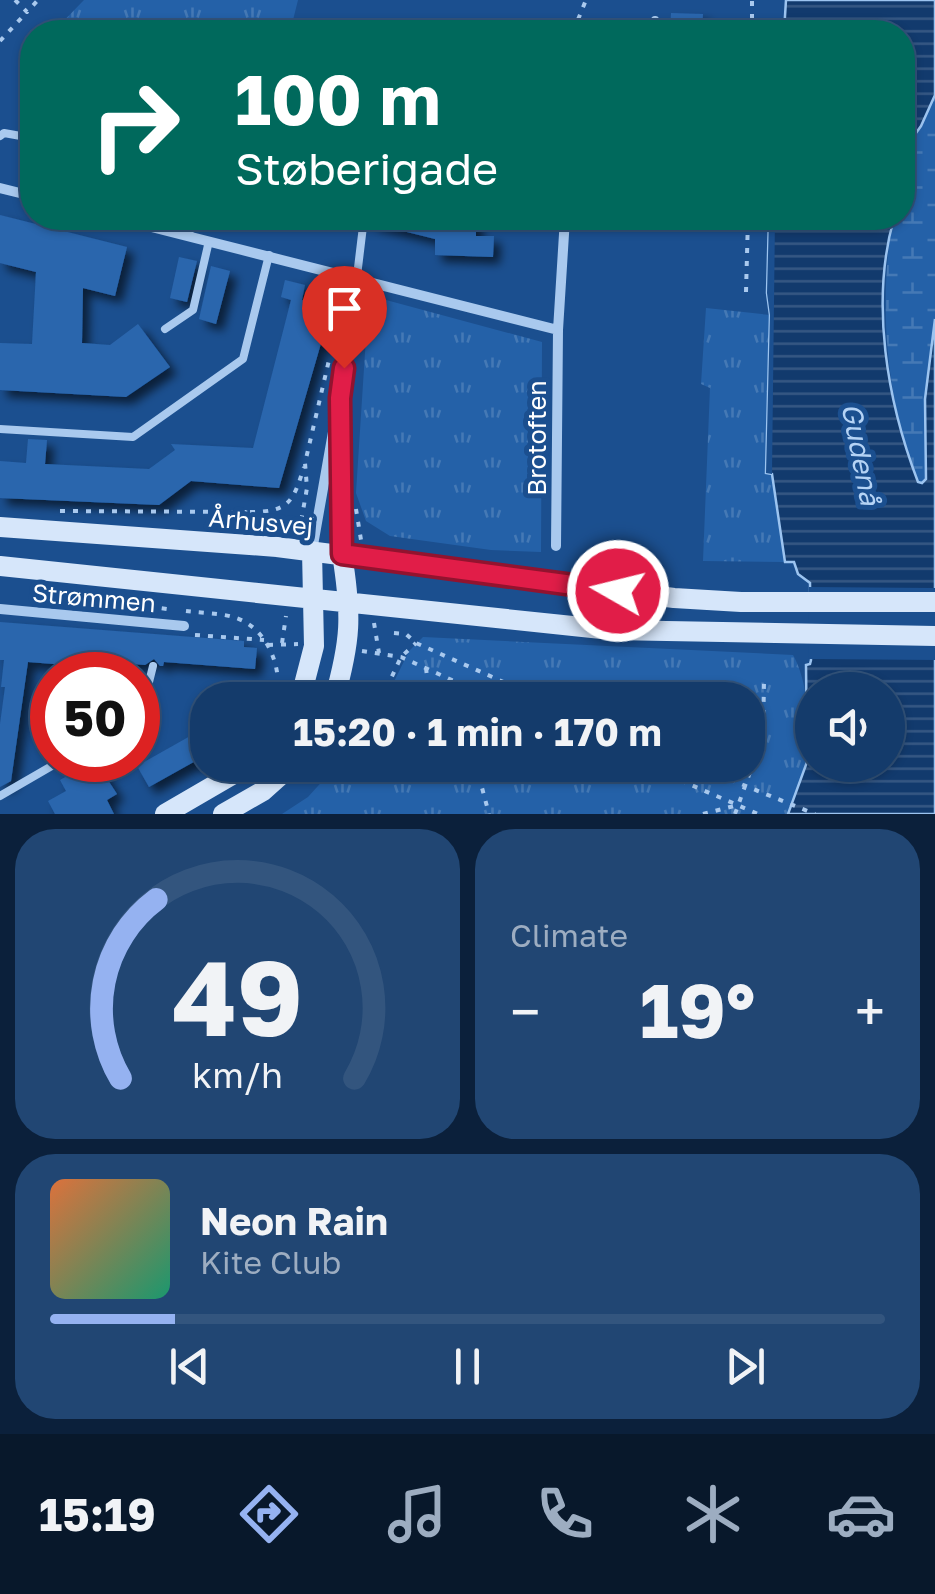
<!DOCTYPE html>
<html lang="en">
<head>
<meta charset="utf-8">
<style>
	body { margin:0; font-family:"Golos Text",sans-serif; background:#214673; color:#f1f3f6; height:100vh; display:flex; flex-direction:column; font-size:38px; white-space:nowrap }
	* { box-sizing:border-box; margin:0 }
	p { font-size:32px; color:#9dadc1 }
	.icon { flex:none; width:55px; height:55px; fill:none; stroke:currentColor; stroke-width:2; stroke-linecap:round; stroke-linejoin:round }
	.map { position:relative; height:814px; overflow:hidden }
	.panel { display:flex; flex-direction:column; gap:15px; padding:15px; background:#0b203b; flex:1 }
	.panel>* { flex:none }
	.guide { position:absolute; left:20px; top:20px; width:895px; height:210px; border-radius:40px; box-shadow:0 2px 8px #0004,0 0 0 2px #33557e; background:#00695c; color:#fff; overflow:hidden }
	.tools { position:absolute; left:795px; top:672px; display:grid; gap:20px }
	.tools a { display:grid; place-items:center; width:110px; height:110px; border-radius:50%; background:#143b6b; box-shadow:0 2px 8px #0004,0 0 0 2px #33557e; font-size:50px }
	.speed { position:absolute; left:30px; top:652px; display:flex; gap:20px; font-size:50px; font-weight:700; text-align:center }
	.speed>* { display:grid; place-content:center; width:130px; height:130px; border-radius:50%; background:#143b6b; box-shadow:0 2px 8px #0004,0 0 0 2px #33557e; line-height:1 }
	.speed .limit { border:15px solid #d22; background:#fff; color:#111 }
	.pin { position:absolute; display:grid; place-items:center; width:85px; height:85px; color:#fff; margin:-102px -42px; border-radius:50% 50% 50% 0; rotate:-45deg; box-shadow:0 0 10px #0007 }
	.pin .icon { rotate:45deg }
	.me { position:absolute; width:110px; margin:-55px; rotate:278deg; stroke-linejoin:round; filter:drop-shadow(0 0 8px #0008) }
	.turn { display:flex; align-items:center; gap:35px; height:210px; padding:0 50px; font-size:45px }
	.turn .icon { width:130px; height:130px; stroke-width:2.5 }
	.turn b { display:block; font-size:70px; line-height:85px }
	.big { font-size:75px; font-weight:700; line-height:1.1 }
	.panel .tile { flex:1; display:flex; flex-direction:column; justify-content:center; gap:15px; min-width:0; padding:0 35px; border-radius:40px; background:#214673 }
	.panel .dial { align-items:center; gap:0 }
	.dial svg { height:260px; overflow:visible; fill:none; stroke:#33557e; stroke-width:7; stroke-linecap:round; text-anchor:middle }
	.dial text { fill:#f1f3f6; stroke:none }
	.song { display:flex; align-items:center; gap:30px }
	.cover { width:120px; height:120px; border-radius:15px; background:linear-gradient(135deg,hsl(20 70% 55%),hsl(160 70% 35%)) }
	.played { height:10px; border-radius:5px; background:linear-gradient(90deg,#95b2f1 15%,#33557e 15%) }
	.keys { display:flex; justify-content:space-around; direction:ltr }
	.heat { display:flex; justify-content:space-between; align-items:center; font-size:55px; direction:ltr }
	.panel .tiles { flex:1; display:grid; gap:15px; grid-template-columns:1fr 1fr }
	.tile:last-child { grid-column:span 2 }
	.trip { position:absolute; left:190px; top:682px; width:575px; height:100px; border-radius:40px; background:#143b6b; box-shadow:0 2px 8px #0004,0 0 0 2px #33557e; font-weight:700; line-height:100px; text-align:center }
	.tab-bar { display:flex; height:160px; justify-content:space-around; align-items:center; background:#08182b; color:#9dadc1 }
	.tab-bar .icon { width:70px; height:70px }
	.tab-bar .current { color:#95b2f1 }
	.tab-bar b { font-size:45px; color:#f1f3f6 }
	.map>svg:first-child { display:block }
	.grass { fill:url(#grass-tufts) }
	.wetland { fill:url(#wetland-marsh) }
	.water { fill:url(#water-rules); stroke:#9cc4f0; stroke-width:2.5; fill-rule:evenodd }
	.pier { fill:#1b4f8f }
	.building { fill:#2a66ad; filter:url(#shadow) }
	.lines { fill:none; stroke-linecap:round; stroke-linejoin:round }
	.path { stroke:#a9c9ee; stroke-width:4; stroke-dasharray:5 8; stroke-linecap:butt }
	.lane { stroke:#a9c9ee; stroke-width:8 }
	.street { stroke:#a9c9ee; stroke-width:10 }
	.secondary { stroke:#d6e6fa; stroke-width:20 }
	.route-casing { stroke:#92132f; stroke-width:25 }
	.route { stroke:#e11d48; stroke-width:18 }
	.labels { text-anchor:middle; stroke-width:10; stroke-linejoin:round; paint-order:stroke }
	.street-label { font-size:25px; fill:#fff; stroke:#1b4f8f }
	.water-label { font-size:28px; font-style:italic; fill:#b5d3f5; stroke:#1b4f8f }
</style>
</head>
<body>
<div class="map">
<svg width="935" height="814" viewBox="0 0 935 814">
	<defs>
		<pattern id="grass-tufts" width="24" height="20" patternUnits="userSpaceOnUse" patternTransform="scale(2.5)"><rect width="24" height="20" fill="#2461a8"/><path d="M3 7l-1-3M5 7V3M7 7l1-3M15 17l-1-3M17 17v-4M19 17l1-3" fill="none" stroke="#4579b5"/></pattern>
		<pattern id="wetland-marsh" width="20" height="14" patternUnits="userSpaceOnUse" patternTransform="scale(2.5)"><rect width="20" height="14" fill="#2461a8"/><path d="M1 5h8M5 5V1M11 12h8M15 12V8" fill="none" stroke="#4579b5"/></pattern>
		<pattern id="water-rules" width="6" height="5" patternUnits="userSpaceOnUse" patternTransform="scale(2.5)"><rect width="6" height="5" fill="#123a6d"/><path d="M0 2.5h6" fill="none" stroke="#365883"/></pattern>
		<filter id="shadow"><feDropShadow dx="7" dy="7" stdDeviation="5" flood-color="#0009"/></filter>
	</defs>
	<rect width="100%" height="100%" fill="#1b4f8f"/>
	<!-- grass -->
	<path class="grass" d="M84 0H298L290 32H53Z
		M386 300 542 342 541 552 491 550 390 536 366 521 356 493 367 322 374 303Z
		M706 308 770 315 766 473 772 474 785 562 703 561 710 388 701 384Z
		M423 637 793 655C808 681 812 732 807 762 803 779 794 798 788 814H282L308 797 337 765H748V700H385L409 651Z"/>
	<!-- wetland -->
	<path class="wetland" d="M935 95V319L925 399 926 479 922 484 918 482C887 400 879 315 891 228L894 218H902L903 151 921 126Z"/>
	<!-- water -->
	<path class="water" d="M786 0H935V95L921 126 903 151 902 32H784Z
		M769 218H894C870 302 887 401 918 482L922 483 926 479 925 399 935 319V814H788L807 762 806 665 810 664 811 660 810 583 798 574 794 562H785L772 474 766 473 770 315 767 293ZM812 690H888V765H812Z"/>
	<!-- pier -->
	<path class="pier" d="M769 218H775L772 474 766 473 770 315 767 293Z
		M809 587 935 588V660L808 659Z"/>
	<!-- building -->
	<path class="building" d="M671 13 703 14 702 32H670Z
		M0 215 127 247 115 296 83 288 82 343 110 345 138 324 170 367 126 397 0 390V343L32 344 36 272 0 263Z
		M371 218H411L435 224V218H476V236H494L493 257 435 255V239L371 223Z
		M179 257 197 261 187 302 170 298Z
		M211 266 230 271 216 324 199 319Z
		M285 280 305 285 302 300 331 309 279 488 191 481 159 505 0 498V461L26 463 28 439 47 440 45 464 149 469 175 450 171 444 253 448 291 300 281 297Z
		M0 622 244 641V647L257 648 255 669 164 662 163 666H160L154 659 145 665 131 664 130 670 28 662 11 781 0 787V724L5 687H1L4 660H0Z
		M208 726V754L149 787 137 766Z
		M95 760 117 794 107 800 114 814H55L48 801 66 791 60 780Z"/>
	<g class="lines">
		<!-- path -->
		<path class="path" d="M15 0 27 12 38 0
			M576 32 577 22 586 0
			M752 32V0
			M0 41 27 12
			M746 292 748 218
			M356 509 361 540
			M60 511 245 512 298 528
			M250 512C289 512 293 502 304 467
			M299 533 307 488 305 463 329 360
			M33 590 167 609
			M186 611C201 613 219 613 233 617 267 626 284 669 276 700
			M374 623 379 653
			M394 633 406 634 416 643 544 700
			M195 635 264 640
			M282 643 286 616
			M268 645 298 644
			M362 651 401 657 496 700
			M426 668 428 685 436 700
			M381 700 401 657 416 643
			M471 765 481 784 489 814
			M645 765 758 814
			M694 765 815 814
			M673 777 679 765
			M306 779 321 774 330 765
			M703 814 738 805
			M735 814 763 736 764 682"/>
		<!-- lane -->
		<path class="lane" d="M654 32 655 20
			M0 136 4 133 32 138
			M189 236 191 218
			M357 276 364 218
			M165 329 193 310 209 241
			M0 429 133 437 243 359 269 255
			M52 689 48 742 52 750
			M138 707 148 686 153 666
			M0 796 62 760"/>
		<!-- street -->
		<path class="street" d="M0 188 32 196
			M116 218 558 330
			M340 424 342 554
			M556 546 558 330 565 218
			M312 551 339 398 357 276
			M0 609 184 626"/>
		<!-- secondary -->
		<path class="secondary" d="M0 527 277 547 674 598 741 602H935
			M0 566 611 630 935 636
			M300 700 314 646 312 551
			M334 700C351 640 352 616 342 554
			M165 814 249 765
			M223 814 263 791 292 765"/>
	</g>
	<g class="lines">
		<defs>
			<path id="route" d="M344 368 340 398 342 554 618 591"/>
		</defs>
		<!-- route casing -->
		<use href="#route" class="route-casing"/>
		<!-- route -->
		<use href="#route" class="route"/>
	</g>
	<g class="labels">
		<!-- street labels -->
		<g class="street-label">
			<text transform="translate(537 438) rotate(-90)" y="9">Brotoften</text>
			<text transform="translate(261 522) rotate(5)" y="9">Århusvej</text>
			<text transform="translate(94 598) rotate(5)" y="9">Strømmen</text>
		</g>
		<!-- water labels -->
		<g class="water-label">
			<text transform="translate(861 454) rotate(79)" y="10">Gudenå</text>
		</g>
	</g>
</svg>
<div class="tools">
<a><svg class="icon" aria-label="sound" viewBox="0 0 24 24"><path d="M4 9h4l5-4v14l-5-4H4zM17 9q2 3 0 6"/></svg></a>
</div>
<div class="speed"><div class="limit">50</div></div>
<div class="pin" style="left:344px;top:368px;background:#d93025"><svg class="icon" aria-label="arrive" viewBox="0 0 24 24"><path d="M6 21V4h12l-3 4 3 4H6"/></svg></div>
<svg class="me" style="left:618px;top:591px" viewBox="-20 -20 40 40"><circle r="17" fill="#e11d48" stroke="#fff" stroke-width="3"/><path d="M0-11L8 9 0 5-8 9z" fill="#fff"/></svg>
<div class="trip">15:20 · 1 min · 170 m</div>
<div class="guide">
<div class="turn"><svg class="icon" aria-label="right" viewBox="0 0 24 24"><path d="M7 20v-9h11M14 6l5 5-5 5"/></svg><div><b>100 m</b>Støberigade</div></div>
</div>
</div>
<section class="panel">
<div class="tiles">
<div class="tile dial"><svg viewBox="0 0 100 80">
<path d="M14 69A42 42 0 1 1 86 69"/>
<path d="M14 69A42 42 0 0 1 25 14" stroke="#95b2f1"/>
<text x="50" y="56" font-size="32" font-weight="700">49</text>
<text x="50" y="72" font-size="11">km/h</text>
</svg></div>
<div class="tile"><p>Climate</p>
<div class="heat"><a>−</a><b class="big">19°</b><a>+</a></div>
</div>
<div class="tile">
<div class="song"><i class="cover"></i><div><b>Neon Rain</b><p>Kite Club</p></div></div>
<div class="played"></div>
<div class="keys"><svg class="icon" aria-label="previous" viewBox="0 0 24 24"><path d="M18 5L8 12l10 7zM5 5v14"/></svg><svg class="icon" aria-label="pause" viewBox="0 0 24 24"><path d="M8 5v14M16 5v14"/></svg><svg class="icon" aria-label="next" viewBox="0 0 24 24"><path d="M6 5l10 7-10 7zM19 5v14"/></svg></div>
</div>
</div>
</section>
<nav class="tab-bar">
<b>15:19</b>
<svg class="icon current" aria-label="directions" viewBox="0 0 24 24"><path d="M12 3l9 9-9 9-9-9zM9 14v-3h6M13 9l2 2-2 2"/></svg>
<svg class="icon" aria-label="music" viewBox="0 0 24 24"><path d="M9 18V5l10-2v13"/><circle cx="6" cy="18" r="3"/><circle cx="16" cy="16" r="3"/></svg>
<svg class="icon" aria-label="phone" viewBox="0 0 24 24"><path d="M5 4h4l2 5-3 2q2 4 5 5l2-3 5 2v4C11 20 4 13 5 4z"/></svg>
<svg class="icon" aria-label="climate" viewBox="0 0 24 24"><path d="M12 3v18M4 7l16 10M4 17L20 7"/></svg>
<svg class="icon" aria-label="car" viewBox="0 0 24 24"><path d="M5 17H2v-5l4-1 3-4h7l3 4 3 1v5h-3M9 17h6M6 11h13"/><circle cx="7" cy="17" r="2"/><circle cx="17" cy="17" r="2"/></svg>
</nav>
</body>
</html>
